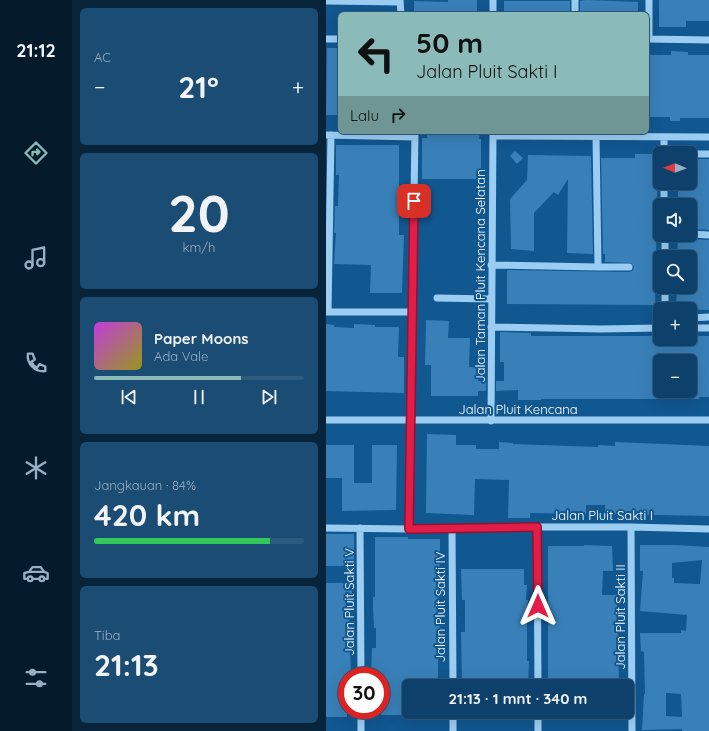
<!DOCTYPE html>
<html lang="id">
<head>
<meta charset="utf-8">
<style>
	body { margin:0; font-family:Quicksand,sans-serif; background:#1b4c74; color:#f1f3f6; height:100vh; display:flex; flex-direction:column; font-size:15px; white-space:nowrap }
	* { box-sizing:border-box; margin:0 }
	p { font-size:13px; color:#9aafc2 }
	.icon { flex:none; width:22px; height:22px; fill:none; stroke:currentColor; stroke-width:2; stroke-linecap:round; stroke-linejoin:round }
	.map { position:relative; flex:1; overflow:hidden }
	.details { display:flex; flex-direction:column; gap:8px; padding:8px; background:#07243b; width:254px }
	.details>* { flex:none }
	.top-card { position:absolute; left:12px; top:12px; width:311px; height:122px; border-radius:6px; box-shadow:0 4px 16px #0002,0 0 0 1px #2d5a7f; background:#8bbbb9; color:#111; overflow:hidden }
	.needle { width:26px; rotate:271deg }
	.controls { position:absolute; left:327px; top:146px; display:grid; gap:8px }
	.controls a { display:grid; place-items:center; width:44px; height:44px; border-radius:6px; background:#0d416c; box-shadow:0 4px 16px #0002,0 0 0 1px #2d5a7f; font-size:20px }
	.speed { position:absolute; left:12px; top:667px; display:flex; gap:8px; font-size:20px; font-weight:700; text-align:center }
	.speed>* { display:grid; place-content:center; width:52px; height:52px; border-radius:50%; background:#0d416c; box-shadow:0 4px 16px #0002,0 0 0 1px #2d5a7f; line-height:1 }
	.speed .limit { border:6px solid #d22; background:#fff; color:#111 }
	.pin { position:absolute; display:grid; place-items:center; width:34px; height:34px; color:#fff; margin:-17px; border-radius:8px; box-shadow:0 2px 6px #0006 }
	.me { position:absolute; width:44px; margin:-22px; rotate:0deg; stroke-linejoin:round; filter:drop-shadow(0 0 3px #0008) }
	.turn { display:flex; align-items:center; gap:14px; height:84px; padding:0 12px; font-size:18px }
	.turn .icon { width:52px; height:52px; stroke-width:2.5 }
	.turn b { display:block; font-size:28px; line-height:34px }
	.then { display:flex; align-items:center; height:38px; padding:0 12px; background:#0003; gap:8px; font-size:15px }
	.big { font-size:30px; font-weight:800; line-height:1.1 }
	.details .tile { flex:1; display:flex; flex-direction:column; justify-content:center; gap:6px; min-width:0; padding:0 14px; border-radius:6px; background:#1b4c74 }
	.details .dial { align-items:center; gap:0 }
	.dial b { font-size:52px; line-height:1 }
	.song { display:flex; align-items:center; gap:12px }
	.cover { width:48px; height:48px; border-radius:6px; background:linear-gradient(135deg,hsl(290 70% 55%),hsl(60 70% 35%)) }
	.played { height:4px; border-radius:2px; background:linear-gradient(90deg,#8bbbb9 70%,#2d5a7f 70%) }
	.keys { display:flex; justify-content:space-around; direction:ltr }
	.heat { display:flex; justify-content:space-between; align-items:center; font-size:22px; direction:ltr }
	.charge { height:6px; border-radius:3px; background:linear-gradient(90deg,#34c759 84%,#2d5a7f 0) }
	.trip { position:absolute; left:76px; top:679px; width:232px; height:40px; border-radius:6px; background:#0d416c; box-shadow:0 4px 16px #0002,0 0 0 1px #2d5a7f; font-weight:800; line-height:40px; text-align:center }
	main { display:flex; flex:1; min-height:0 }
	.tabs { display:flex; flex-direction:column; width:72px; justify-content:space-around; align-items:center; background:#051a2b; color:#9aafc2 }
	.tabs .icon { width:28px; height:28px }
	.tabs .selected { color:#8bbbb9 }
	.tabs b { font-size:18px; color:#f1f3f6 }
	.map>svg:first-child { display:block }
	.building { fill:#3980b9; fill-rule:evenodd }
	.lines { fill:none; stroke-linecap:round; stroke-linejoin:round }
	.minor { stroke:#9bcdf3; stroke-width:7 }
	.route-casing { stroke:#92132f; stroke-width:10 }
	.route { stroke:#e11d48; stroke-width:7 }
	.labels { text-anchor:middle; stroke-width:4; stroke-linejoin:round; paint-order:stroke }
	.street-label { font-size:13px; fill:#fff; stroke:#115790 }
</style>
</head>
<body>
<main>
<nav class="tabs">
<b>21:12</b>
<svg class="icon selected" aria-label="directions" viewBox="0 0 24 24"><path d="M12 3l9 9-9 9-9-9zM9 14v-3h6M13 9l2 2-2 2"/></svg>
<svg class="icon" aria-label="music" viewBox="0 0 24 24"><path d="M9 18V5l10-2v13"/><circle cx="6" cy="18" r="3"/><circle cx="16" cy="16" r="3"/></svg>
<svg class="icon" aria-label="phone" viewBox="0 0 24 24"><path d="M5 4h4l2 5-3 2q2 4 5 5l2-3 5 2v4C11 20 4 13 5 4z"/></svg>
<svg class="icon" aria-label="climate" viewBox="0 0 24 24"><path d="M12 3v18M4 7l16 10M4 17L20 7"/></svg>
<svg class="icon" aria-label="car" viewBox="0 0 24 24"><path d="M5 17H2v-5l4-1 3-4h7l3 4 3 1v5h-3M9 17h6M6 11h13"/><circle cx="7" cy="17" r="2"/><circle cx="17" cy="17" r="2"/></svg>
<svg class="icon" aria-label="filters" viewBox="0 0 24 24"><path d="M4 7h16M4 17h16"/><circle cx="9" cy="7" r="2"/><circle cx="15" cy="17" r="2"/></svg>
</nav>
<section class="details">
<div class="tile"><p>AC</p>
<div class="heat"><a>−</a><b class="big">21°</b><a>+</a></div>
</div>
<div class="tile dial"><b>20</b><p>km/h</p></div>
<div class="tile">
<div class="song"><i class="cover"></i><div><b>Paper Moons</b><p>Ada Vale</p></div></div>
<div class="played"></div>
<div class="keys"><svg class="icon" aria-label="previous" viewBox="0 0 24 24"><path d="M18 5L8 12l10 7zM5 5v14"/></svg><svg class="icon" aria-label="pause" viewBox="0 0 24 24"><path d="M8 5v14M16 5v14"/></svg><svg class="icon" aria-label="next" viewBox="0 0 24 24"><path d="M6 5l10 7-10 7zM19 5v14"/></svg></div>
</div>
<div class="tile"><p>Jangkauan · 84%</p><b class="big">420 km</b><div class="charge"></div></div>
<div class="tile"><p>Tiba</p><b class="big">21:13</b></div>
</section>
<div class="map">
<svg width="383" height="731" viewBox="0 0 383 731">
	<rect width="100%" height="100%" fill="#115790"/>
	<!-- building -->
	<path class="building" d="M122 0H151V14H88V1L122 2Z
		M260 0 312 2V14H254V1Z
		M333 0H383V21H360V27H333Z
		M178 1H244V14H178Z
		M1 48H14V115H0Z
		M345 51 362 52V55H383V118H354V121H344V117H321V55H345Z
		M101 132H154L153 139H155V179H96V138H101Z
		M10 145H73V235H78L76 293H44L45 265 8 264 10 233H8L9 206H12L13 175H10Z
		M189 151 197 158 191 164 184 156Z
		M309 154H332L329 305 181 304V270L303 272 307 270 308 267 305 263 279 262V254H277L275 158H309Z
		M202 155 265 156 267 254 241 253 242 179 232 195 228 192 208 213V251L185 249 184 199 201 180Z
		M364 159H383V230L364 229V205H352V183H364Z
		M352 236H360L364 239 383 240V310L350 309 351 287H364V257H351Z
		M100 320 123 321 122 338H144L143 367H153L152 381H160V391H152V396H105V365H99Z
		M0 324 8 325V327L28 328V324L49 325V327H73L72 357H78V393L0 391Z
		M174 332 205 333V336H334V339H364V336H383V397H373V399H215V400H192V390L170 391V381H178V362H174ZM334 361H364V391H334Z
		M101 434 130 435V445H150V449H173V442L187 443V444L272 447V445L289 446V442L383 446V516L279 514V505H260V514L204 513V518H182L183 480 149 479 148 515 100 513Z
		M0 445H28V483H46V445H71L70 510 16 511V478H0Z
		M0 534H28V566H0Z
		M49 537H82V539H114V575H116L117 597H113L114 637H112V686H80L81 715H55V676H45L46 648H50V628H48L47 606V597H49Z
		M258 545 286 546 287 571H277L276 595H291L293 686H222V546H258Z
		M314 545H350L383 547V731H356V729L316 730 318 694H319L318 652 315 651 314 633H355V630L360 631 361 615 314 611 317 571H314ZM376 560 374 584 348 583V578H346V563ZM340 693 355 694 356 717 340 716Z
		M135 569H198V585H201L200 600H202L201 613V661H203L202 686H132V678H136L135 632H139V600H136Z
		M0 583H26V611H23L25 676H21V717H0Z"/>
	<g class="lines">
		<!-- minor -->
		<path class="minor" d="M74 0 75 14
			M249 0V14
			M323 0V39
			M0 1 74 2
			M167 14V0
			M0 39H14
			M321 39 383 40
			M0 135 89 137
			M167 136 383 137
			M338 137V153
			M364 154H383
			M338 183V205
			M364 234 383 235
			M339 235V257
			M165 265 272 267 270 136
			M272 267H303
			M339 287V309
			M111 298 165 299
			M0 312H86
			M2 312 5 135
			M364 318 383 317
			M165 327 275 329 334 328
			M364 328H383
			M0 420H383
			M165 421 167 132
			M211 527 212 686
			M305 527 306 731
			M0 528 83 529 211 527H305L383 529
			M34 528 35 676
			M126 528 127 686
			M83 529 89 132
			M35 710V731
			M127 712V731
			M212 712V731"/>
	</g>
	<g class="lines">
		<defs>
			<path id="route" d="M88 201 83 529 211 527 212 606"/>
		</defs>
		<!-- route casing -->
		<use href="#route" class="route-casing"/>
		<!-- route -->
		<use href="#route" class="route"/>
	</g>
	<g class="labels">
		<!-- street labels -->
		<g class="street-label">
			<text transform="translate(154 276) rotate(-90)" y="5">Jalan Taman Pluit Kencana Selatan</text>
			<text x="192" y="414">Jalan Pluit Kencana</text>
			<text x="276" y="520">Jalan Pluit Sakti I</text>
			<text transform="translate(23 602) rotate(-90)" y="5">Jalan Pluit Sakti V</text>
			<text transform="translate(114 607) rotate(-90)" y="5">Jalan Pluit Sakti IV</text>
			<text transform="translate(294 617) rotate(-90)" y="5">Jalan Pluit Sakti II</text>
		</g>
	</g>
</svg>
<div class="controls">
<a><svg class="needle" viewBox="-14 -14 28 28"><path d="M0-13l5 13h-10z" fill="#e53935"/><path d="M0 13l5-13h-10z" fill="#9aafc2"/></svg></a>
<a><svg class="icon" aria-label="sound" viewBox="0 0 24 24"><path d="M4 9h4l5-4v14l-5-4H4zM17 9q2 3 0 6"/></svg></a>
<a><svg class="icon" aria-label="search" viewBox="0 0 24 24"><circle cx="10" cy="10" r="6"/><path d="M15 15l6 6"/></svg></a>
<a>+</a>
<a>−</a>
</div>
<div class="speed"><div class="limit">30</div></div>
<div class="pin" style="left:88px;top:201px;background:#d93025"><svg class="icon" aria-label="arrive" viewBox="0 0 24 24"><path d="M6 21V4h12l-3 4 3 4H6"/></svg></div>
<svg class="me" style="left:212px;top:606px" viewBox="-20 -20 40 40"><path d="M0-17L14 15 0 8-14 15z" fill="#e11d48" stroke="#fff" stroke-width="4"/></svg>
<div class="trip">21:13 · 1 mnt · 340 m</div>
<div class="top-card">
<div class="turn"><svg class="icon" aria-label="left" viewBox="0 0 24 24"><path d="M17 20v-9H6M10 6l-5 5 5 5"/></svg><div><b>50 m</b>Jalan Pluit Sakti I</div></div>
<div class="then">Lalu<svg class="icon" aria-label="right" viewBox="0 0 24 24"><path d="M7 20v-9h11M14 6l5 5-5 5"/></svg></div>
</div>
</div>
</main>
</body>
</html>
